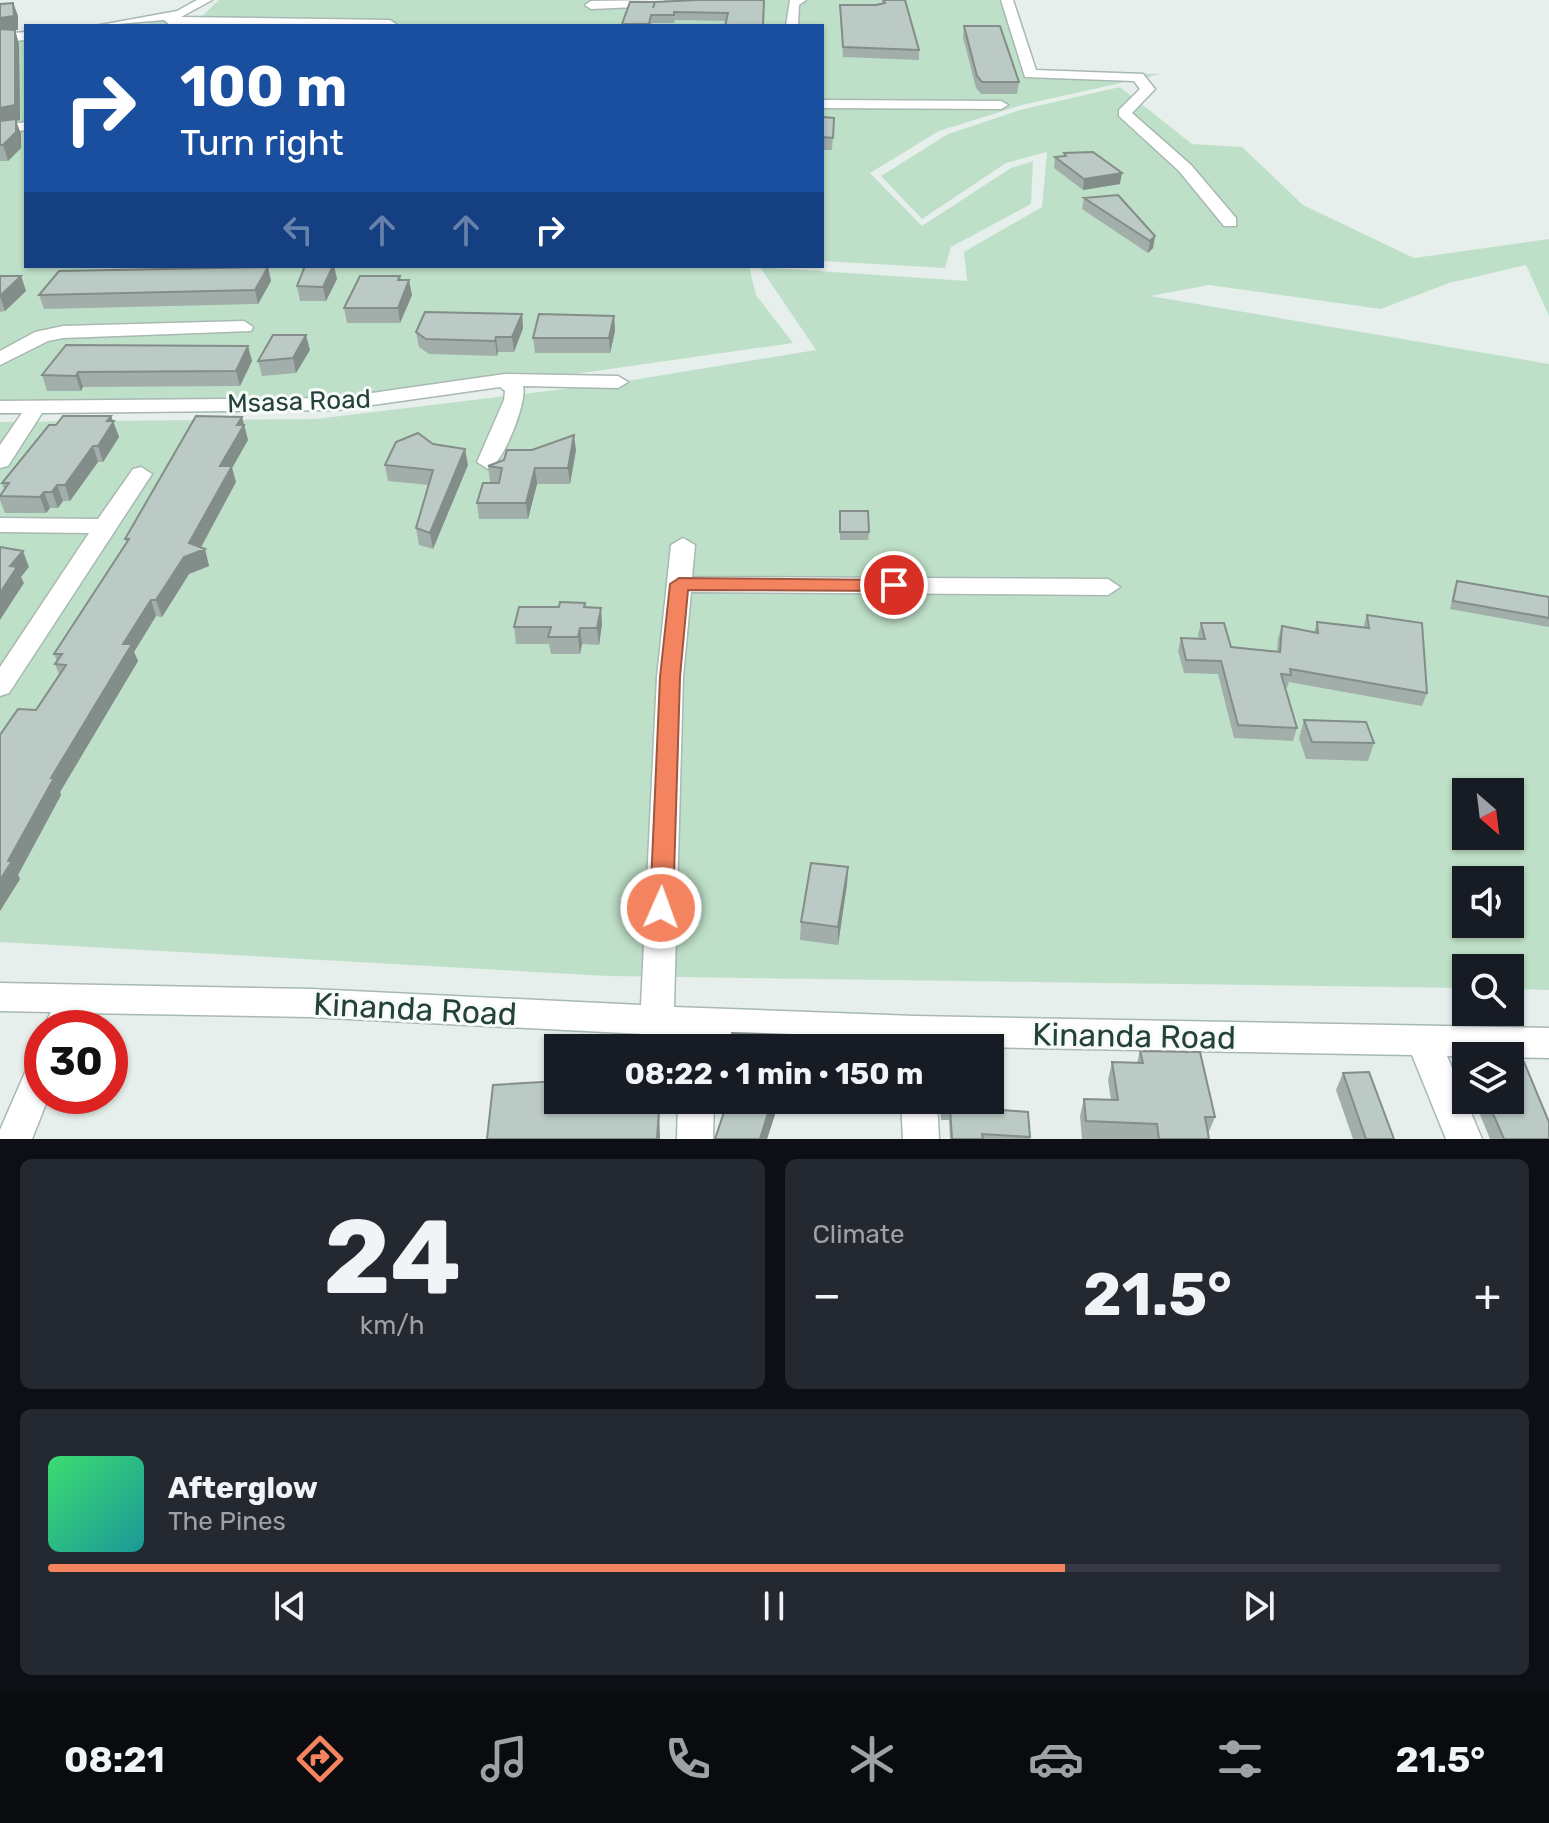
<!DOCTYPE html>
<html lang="en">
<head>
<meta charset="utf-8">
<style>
	body { margin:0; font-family:Rubik,sans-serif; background:#242831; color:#f1f3f6; height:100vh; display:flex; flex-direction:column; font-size:30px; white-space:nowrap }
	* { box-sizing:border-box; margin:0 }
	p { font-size:26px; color:#9ea1a6 }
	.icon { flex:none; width:44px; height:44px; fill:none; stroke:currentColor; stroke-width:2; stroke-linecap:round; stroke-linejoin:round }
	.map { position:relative; height:1139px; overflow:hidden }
	.side { display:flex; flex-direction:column; gap:20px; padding:20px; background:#0d0f14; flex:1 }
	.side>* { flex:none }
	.top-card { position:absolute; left:24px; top:24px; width:800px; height:244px; border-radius:0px; box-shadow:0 2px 6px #0004; background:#1a4fa0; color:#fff; overflow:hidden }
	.needle { width:52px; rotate:152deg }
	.tools { position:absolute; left:1452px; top:778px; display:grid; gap:16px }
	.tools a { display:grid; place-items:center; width:72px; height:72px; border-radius:0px; background:#171b24; box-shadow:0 2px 6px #0004; font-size:40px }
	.speed { position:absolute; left:24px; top:1010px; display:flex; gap:16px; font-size:40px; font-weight:700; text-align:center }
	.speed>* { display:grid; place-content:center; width:104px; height:104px; border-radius:50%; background:#171b24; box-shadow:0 2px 6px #0004; line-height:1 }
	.speed .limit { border:12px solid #d22; background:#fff; color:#111 }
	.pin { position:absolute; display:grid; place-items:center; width:68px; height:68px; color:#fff; margin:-34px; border:4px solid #fff; border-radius:50%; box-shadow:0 2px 8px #0007 }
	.me { position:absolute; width:88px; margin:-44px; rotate:2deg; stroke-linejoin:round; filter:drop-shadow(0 0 6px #0008) }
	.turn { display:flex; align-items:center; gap:28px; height:168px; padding:0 24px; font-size:36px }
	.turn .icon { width:104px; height:104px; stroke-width:2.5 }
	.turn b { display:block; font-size:56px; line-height:68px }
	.lanes { display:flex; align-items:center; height:76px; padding:0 24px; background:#0003; justify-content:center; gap:40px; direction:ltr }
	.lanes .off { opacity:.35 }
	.big { font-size:60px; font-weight:700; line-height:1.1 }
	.side .card { flex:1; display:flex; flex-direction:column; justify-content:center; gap:12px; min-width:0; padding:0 28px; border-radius:12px; background:#242831 }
	.side .dial { align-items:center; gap:0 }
	.dial b { font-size:104px; line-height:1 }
	.song { display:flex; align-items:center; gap:24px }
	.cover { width:96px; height:96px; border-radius:12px; background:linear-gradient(135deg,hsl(140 70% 55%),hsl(180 70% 35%)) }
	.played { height:8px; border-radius:4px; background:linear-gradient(90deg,#f4845f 70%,#363941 70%) }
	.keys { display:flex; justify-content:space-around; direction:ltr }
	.heat { display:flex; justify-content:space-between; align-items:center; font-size:44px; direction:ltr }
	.side .tiles { flex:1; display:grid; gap:20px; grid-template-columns:1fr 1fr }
	.card:last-child { grid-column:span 2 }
	.trip { position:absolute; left:544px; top:1034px; width:460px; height:80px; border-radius:0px; background:#171b24; box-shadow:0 2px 6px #0004; font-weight:700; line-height:80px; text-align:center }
	.dock { display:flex; height:128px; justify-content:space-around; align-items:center; background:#090b0e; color:#9ea1a6 }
	.dock .icon { width:56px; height:56px }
	.dock .on { color:#f4845f }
	.dock b { font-size:36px; color:#f1f3f6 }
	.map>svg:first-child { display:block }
	.green { fill:#bfe0c8; fill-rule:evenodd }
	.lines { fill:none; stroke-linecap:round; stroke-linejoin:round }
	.street-casing { stroke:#a8b8b2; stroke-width:3 }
	.street { fill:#fff; fill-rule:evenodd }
	.wall { fill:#a1aea9 }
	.shaded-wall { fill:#838d89 }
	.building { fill:#bbcac4; stroke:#838d89; stroke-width:2 }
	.route { fill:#f4845f; stroke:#9f563e; stroke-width:2 }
	.labels { text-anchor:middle; stroke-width:6; stroke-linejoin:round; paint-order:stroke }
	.street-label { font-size:26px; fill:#24423a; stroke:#f7fbf9 }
	.near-street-label { font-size:32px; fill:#24423a; stroke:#f7fbf9 }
</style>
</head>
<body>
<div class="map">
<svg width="1549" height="1139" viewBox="0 0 1549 1139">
	<rect width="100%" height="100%" fill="#e6efeb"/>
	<!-- green -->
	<path class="green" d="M219 0H1005L1037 71 1161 74 1022 105 939 131 870 173 922 226 1011 168 1033 161 1031 204 951 247 945 268 822 261V26H130L202 16Z
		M26 40V266H749L756 295 793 343 313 411 0 415V43Z
		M1120 87 1192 144 1242 147 1303 205 1414 258 1549 239V316L1526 265 1449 283 1381 309 1209 285 1150 296 1549 364V990L1510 989V968H1466V988L608 976 0 942V422L316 419 614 383 816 350 760 267 967 281 964 252 1042 207 1047 152 1006 163 922 219 881 176 948 134 1020 110ZM1466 792H1510V836H1466ZM1466 880H1510V924H1466Z"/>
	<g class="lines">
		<defs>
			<path id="street" d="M197 0H212L181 17 390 20 396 24 170 25 164 20 95 26 177 11Z
				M665 0 660 6 591 9 585 5 591 1Z
				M790 0H806L799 5 798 26H786Z
				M1001 0H1013L1036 70 1143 74 1155 89 1132 113 1191 165 1236 218V226H1224L1179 171 1119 116V110L1140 89 1134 81 1025 77Z
				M26 32V40L0 42V34Z
				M822 100 1001 101 1008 105 1001 109 822 108Z
				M26 122V130L0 134V126Z
				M244 321 253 327 251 331 63 338 48 341 0 365V351L35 332 63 326Z
				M505 374 618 376 628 382 618 388 523 386C528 400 503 465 488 469L477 462 504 400 505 391 500 387 337 410 42 413 8 466 0 468V445L22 413H0V401L337 398Z
				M141 467 152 474 9 693 0 696V667L89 533 0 532V518L98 519 133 469Z
				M683 538 695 545 692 577 1108 579 1120 587 1108 595 691 592 683 677 674 1007 915 1016 1549 1028V1058L1447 1056 1482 1139H1446L1412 1055 915 1046 715 1037V1048H681L682 1036 311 1017 84 1013 77 1028H43L51 1012 0 1011V983L311 989 641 1005 657 677 671 545Z
				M42 1057V1096H49L32 1139H0V1130L30 1061Z
				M678 1100H714L713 1139H677Z
				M901 1100H937L939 1139H903Z"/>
		</defs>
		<!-- street casing -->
		<use href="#street" class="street-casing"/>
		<!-- street -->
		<use href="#street" class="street"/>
	</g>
	<!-- wall -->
	<path class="wall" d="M764 0 726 21 675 20 674 23H652L651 26H622V24L655 2Z
		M882 0H905L919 50V60L843 57 840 5H876L882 4Z
		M13 3 18 16V30H15L19 44 20 120 16 121 21 134V148L8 161H0V4Z
		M964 26 1019 82 1017 94H981L976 88 963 37Z
		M822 117 834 118 832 150H822Z
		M1064 153 1120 184 1083 190 1054 168 1055 157 1064 156Z
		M1084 198 1155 236 1153 248 1148 253 1082 209Z
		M305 266H334L337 279 326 301H300L297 286Z
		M268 267 271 281 258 304 44 309 39 295Z
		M0 276H21L26 291 5 311 0 312Z
		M400 276 401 280 412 295 400 323H347L344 308Z
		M522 314 523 328 514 352H498L497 356 429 354 419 347 416 332Z
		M614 316 615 331 610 353H535L533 338Z
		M248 346 252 361 240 386 83 387 81 391H47L42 375Z
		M310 350 296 373 262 376 258 361Z
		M111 416 119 437 103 462H98L70 501H63L58 508H50L46 513H5L0 500V495L4 489 2 483 56 425Z
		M242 417 248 440 232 468 236 482 201 548 205 549 209 566 189 574 162 617 156 616 134 652 138 661 60 792 61 795 18 875 20 879 0 911 36 710 59 674 55 664 57 661 54 654 127 543 125 539Z
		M433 444 468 465 433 549 419 545 416 528 429 485 388 481 385 465Z
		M576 450 570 484H537L528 519H479L477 503 496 483 490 482 488 466Z
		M840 511 869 532 868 540H840Z
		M1457 581 1549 597V627L1450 609 1454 589Z
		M585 603 586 607 602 624 599 645 582 644 580 654H551L549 644H516L514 627 559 607Z
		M1367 615 1427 693 1422 706 1289 682 1287 688H1285L1297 728 1293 741 1234 738 1218 674 1184 673 1178 651 1181 638 1199 639 1198 635 1201 623 1231 647 1277 651 1278 638 1282 626 1314 632 1317 622 1363 628Z
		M1304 720 1374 743 1368 761 1306 759 1299 738Z
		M848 867 847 884 838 945 800 940 801 922Z
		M1140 1051 1215 1117 1208 1134 1209 1139H1082L1080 1116 1084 1099 1111 1100 1108 1080 1112 1062 1137 1063Z
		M1343 1073 1394 1139H1353L1336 1090Z
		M728 1100H878L877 1108 778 1105 767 1139H715Z
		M940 1100H989V1109L1030 1137V1139H950L949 1120H941Z
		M1474 1100H1510L1549 1139H1490Z"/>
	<!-- shaded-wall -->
	<path class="shaded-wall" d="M13 3 18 16V30H15L19 44 20 120 16 121 21 134V148L8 161 3 145 0 124V18Z
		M1122 173 1120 184 1083 190 1084 179Z
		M1155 236 1153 248 1148 253 1150 241Z
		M333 266H334L337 279 326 301 323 287Z
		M268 267 271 281 258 304 255 290Z
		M21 276 26 291 5 311 0 296Z
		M409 280 412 295 400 323 398 308Z
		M522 314 523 328 514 352 512 337Z
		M614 316 615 331 610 353 609 338Z
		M306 335 310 350 296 373 293 358Z
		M496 337 498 352 497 356 495 341Z
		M248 346 252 361 240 386 236 371Z
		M78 372 83 387 81 391 76 376Z
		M111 416 119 437 103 462 98 446 107 421Z
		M242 417 248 440 232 468 236 482 198 552 205 549 209 566 189 574 162 617 156 600 189 543 237 425Z
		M574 435 576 450 570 484 568 468Z
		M93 446 98 462 70 501 65 485Z
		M465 449 468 465 433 549 430 533Z
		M535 468 537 484 528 519 526 503Z
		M57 485 63 501 58 508 52 492Z
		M44 492 50 508 46 513 40 497Z
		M23 551 29 567 21 577 24 583 0 620V593L10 566Z
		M151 600 156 616 134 652 138 661 60 792 61 795 18 875 20 879 0 911V880L8 861 51 778 123 644Z
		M601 608 602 624 599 645 597 628Z
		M580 628 582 644 580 654 578 637Z
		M848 867 847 884 838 945V927Z
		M772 1100H778V1105L767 1139H760Z
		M659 1110 660 1139H657Z"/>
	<!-- building -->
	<path class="building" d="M697 0H764L763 26H725L728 13 674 12V15H651L649 24H622L630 2H655L653 8 655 2Z
		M884 0H905L919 50 843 47 840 5H876L885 3Z
		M13 3 14 16 0 18V4Z
		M964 26H1000L1019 82H982L977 76Z
		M0 29 15 30V105L0 108Z
		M822 117 834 118 833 138 822 137Z
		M16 119V132L3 145H0V121Z
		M1093 152 1122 173 1084 179 1055 157 1066 156 1064 153Z
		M1118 195 1155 236 1150 241 1084 198Z
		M305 266H333L323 287 297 286Z
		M268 267 255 290 39 295 59 271Z
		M0 276H21L0 296Z
		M360 276H400L398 280H409L398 308H344Z
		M425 312 522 314 512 337H496L495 341 426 339 416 332Z
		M539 314 614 316 609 338H533Z
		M273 335H306L293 358 258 361Z
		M66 345 248 346 236 371 78 372 76 376 42 375Z
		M63 416H111L107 421H114L98 446H93L65 485H57L52 492H44L40 497 0 496 9 483H2L49 425H56Z
		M196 416 242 417 237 425H244L220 466H232L189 543 205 549 184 557 156 600H151L123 644H132L51 778H54L8 861H12L0 880V735L18 709 36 710 66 665 55 664 62 654H54L129 539H125Z
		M418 433 433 444 465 449 430 533 416 528 433 470 385 465 396 442Z
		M574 435 568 468H535L526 503H477L483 483H499L502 468 488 466 504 460 507 450H532Z
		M840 511H868L869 532H840Z
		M0 547 23 551 10 566 17 567 0 593Z
		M1457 581 1549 597V618L1453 601Z
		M560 602 585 603 584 607 601 608 597 628H580L578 637H548L551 627H514L519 607H559Z
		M1367 615 1422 623 1427 693 1290 669 1291 675 1281 674 1297 728 1238 725 1221 661 1186 660 1181 638 1205 639 1201 623H1224L1231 647 1280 652 1282 626 1318 633 1317 622 1369 628Z
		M1304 720 1366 722 1374 743 1312 742Z
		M811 863 848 867 838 927 801 922Z
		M732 1033 879 1038V1048H731Z
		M1140 1051 1200 1052 1215 1117H1205L1209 1139H1159L1157 1124 1086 1121 1084 1099 1118 1100 1112 1062 1143 1063Z
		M1510 1062H1524L1549 1122V1139H1504L1487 1100H1510Z
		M1369 1072 1394 1139H1366L1343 1073Z
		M558 1081V1100H564V1102L629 1101 628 1111 659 1110 657 1139H487L493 1085Z
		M728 1100H772L760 1139H715Z
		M942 1100H989V1109L1028 1112 1030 1137 982 1134 983 1139H952L950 1108 943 1107Z"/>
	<!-- route -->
	<path class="route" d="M679 578 894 580 903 585 894 591 688 590 680 677 673 908 670 915H653L650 908 660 677 670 584Z"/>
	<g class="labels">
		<!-- street labels -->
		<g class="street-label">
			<text transform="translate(299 401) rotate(-2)" y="9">Msasa Road</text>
		</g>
		<!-- near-street labels -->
		<g class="near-street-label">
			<text transform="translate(415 1009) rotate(3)" y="11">Kinanda Road</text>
			<text transform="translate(1134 1036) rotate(1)" y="11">Kinanda Road</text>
		</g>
	</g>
</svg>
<div class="tools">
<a><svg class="needle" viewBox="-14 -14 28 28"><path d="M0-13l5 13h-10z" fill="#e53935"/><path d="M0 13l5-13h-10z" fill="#9ea1a6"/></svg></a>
<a><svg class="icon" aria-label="sound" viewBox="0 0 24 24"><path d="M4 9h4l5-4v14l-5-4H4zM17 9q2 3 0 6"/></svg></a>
<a><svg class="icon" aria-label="search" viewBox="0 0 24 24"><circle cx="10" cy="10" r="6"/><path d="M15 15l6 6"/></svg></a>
<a><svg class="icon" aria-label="layers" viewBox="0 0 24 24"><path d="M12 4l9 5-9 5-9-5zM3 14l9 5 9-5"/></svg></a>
</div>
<div class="speed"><div class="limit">30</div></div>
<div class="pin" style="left:894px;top:585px;background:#d93025"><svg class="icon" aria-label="arrive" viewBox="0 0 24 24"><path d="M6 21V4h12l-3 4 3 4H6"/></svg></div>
<svg class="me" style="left:661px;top:908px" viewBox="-20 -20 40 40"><circle r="17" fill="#f4845f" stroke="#fff" stroke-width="3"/><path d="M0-11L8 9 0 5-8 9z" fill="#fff"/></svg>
<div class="trip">08:22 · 1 min · 150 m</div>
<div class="top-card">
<div class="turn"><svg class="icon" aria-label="right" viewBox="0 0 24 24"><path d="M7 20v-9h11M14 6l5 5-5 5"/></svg><div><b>100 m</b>Turn right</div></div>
<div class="lanes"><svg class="icon off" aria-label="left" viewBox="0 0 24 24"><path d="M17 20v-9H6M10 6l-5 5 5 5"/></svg><svg class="icon off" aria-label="ahead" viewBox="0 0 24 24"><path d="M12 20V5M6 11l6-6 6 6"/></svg><svg class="icon off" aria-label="ahead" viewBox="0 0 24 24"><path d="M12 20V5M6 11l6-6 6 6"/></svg><svg class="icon" aria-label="right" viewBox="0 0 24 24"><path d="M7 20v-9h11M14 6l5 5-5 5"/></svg></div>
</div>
</div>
<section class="side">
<div class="tiles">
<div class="card dial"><b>24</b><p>km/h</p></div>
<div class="card"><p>Climate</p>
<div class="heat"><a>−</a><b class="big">21.5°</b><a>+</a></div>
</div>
<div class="card">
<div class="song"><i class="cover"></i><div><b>Afterglow</b><p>The Pines</p></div></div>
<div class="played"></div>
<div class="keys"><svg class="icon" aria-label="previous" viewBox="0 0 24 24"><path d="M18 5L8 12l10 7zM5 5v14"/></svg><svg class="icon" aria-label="pause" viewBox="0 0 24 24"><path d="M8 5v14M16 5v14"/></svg><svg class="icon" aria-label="next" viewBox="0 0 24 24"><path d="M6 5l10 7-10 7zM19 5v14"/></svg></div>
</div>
</div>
</section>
<nav class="dock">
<b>08:21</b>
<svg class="icon on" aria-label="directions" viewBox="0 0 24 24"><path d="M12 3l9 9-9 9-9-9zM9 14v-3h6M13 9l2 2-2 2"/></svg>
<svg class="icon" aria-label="music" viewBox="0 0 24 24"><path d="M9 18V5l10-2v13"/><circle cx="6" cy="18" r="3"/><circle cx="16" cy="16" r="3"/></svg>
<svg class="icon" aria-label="phone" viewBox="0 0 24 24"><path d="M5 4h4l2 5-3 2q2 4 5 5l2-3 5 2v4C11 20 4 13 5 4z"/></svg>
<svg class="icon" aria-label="climate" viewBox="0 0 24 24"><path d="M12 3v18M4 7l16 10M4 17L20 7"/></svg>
<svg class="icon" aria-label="car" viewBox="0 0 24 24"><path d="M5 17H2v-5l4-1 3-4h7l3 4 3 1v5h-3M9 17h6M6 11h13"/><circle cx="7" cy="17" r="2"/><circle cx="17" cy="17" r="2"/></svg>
<svg class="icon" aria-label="filters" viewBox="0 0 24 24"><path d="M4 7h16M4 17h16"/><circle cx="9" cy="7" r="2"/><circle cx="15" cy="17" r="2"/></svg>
<b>21.5°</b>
</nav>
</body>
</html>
